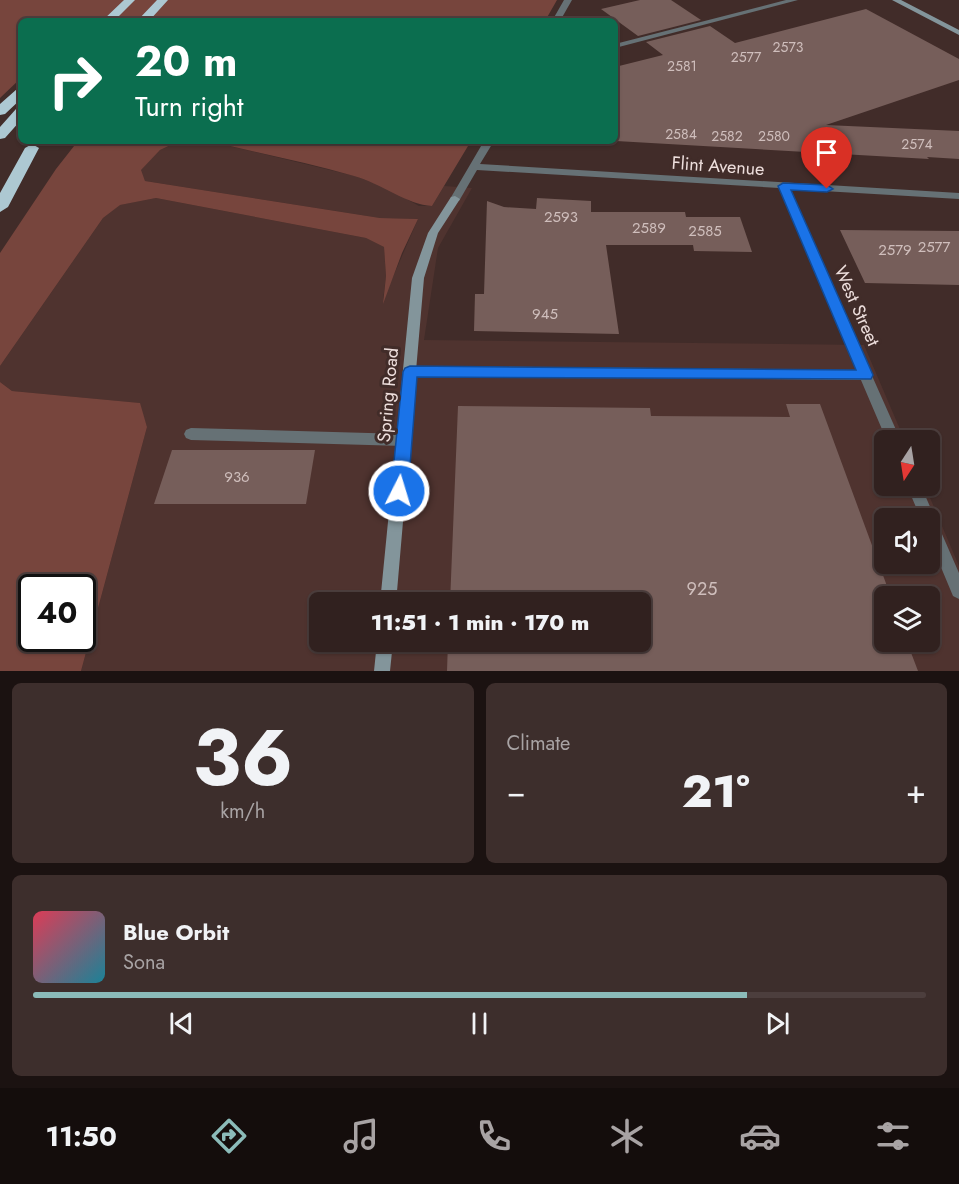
<!DOCTYPE html>
<html lang="en">
<head>
<meta charset="utf-8">
<style>
	body { margin:0; font-family:Jost,sans-serif; background:#3d2e2c; color:#f1f3f6; height:100vh; display:flex; flex-direction:column; font-size:22px; white-space:nowrap }
	* { box-sizing:border-box; margin:0 }
	p { font-size:20px; color:#a8a3a4 }
	.icon { flex:none; width:33px; height:33px; fill:none; stroke:currentColor; stroke-width:2; stroke-linecap:round; stroke-linejoin:round }
	.map { position:relative; height:671px; overflow:hidden }
	.details { display:flex; flex-direction:column; gap:12px; padding:12px; background:#1b1211; flex:1 }
	.details>* { flex:none }
	.banner { position:absolute; left:18px; top:18px; width:600px; height:126px; border-radius:9px; box-shadow:0 2px 4px #0004,0 0 0 2px #4c3e3d; background:#0b6e4f; color:#fff; overflow:hidden }
	.needle { width:39px; rotate:192deg }
	.controls { position:absolute; left:874px; top:430px; display:grid; gap:12px }
	.controls a { display:grid; place-items:center; width:66px; height:66px; border-radius:9px; background:#31211f; box-shadow:0 2px 4px #0004,0 0 0 2px #4c3e3d; font-size:30px }
	.speed { position:absolute; left:18px; top:574px; display:flex; gap:12px; font-size:30px; font-weight:700; text-align:center }
	.speed>* { display:grid; place-content:center; width:78px; height:78px; border-radius:50%; background:#31211f; box-shadow:0 2px 4px #0004,0 0 0 2px #4c3e3d; line-height:1 }
	.speed .limit { border:3px solid #111; border-radius:9px; background:#fff; color:#111 }
	.pin { position:absolute; display:grid; place-items:center; width:51px; height:51px; color:#fff; margin:-62px -26px; border-radius:50% 50% 50% 0; rotate:-45deg; box-shadow:0 0 6px #0007 }
	.pin .icon { rotate:45deg }
	.me { position:absolute; width:66px; margin:-33px; rotate:5deg; stroke-linejoin:round; filter:drop-shadow(0 0 4px #0008) }
	.turn { display:flex; align-items:center; gap:21px; height:126px; padding:0 18px; font-size:27px }
	.turn .icon { width:78px; height:78px; stroke-width:2.5 }
	.turn b { display:block; font-size:42px; line-height:51px }
	.big { font-size:45px; font-weight:800; line-height:1.1 }
	.details .tile { flex:1; display:flex; flex-direction:column; justify-content:center; gap:9px; min-width:0; padding:0 21px; border-radius:9px; background:#3d2e2c }
	.details .dial { align-items:center; gap:0 }
	.dial b { font-size:78px; line-height:1 }
	.song { display:flex; align-items:center; gap:18px }
	.cover { width:72px; height:72px; border-radius:9px; background:linear-gradient(135deg,hsl(350 70% 55%),hsl(190 70% 35%)) }
	.played { height:6px; border-radius:3px; background:linear-gradient(90deg,#8bbbb9 80%,#4c3e3d 80%) }
	.keys { display:flex; justify-content:space-around; direction:ltr }
	.heat { display:flex; justify-content:space-between; align-items:center; font-size:33px; direction:ltr }
	.details .tiles { flex:1; display:grid; gap:12px; grid-template-columns:1fr 1fr }
	.tile:last-child { grid-column:span 2 }
	.trip { position:absolute; left:309px; top:592px; width:342px; height:60px; border-radius:9px; background:#31211f; box-shadow:0 2px 4px #0004,0 0 0 2px #4c3e3d; font-weight:800; line-height:60px; text-align:center }
	.tabs { display:flex; height:96px; justify-content:space-around; align-items:center; background:#140d0c; color:#a8a3a4 }
	.tabs .icon { width:42px; height:42px }
	.tabs .on { color:#8bbbb9 }
	.tabs b { font-size:27px; color:#f1f3f6 }
	.map>svg:first-child { display:block }
	.built { fill:#4f332f; fill-rule:evenodd }
	.green { fill:#77453d; fill-rule:evenodd }
	.building { fill:#765e5a }
	.lines { fill:none; stroke-linecap:round; stroke-linejoin:round }
	.lane { fill:#667175; fill-rule:evenodd }
	.street { fill:#667175; fill-rule:evenodd }
	.secondary { fill:#83959b; fill-rule:evenodd }
	.highway { fill:#adc8d2; fill-rule:evenodd }
	.route { fill:#1a73e8; stroke:#114b97; stroke-width:1.5 }
	.labels { text-anchor:middle; stroke-width:6; stroke-linejoin:round; paint-order:stroke }
	.far-number-label { font-size:14px; fill:#cfbebc }
	.number-label { font-size:15px; fill:#cfbebc }
	.street-label { font-size:18px; fill:#eddedc; stroke:#412c29 }
	.near-number-label { font-size:18px; fill:#cfbebc }
</style>
</head>
<body>
<div class="map">
<svg width="959" height="671" viewBox="0 0 959 671">
	<rect width="100%" height="100%" fill="#412c29"/>
	<!-- built -->
	<path class="built" d="M179 141H209L355 176 385 187 419 206H432L444 186 472 188 438 248 424 340 864 345 905 441H885V486H925L959 566V671H81L147 427 139 403 12 391 0 382V366L103 218 119 205 156 198 366 238 384 247 386 276 383 300 418 219 380 218 145 181 140 170 160 150ZM885 519H930V564H885ZM885 597H930V642H885ZM320 603H640V642H320Z"/>
	<!-- green -->
	<path class="green" d="M0 0H557L545 21H21V78L0 98Z
		M78 141H179L160 150 141 170 145 181 380 218 418 219 402 253 383 304 386 276 384 247 366 238 156 198 120 205 103 218 0 366V253L56 169Z
		M209 141H471L432 206C408 205 380 183 354 176 307 162 257 153 209 141Z
		M0 382 12 391 140 403 147 427 81 671H0ZM32 588H82V639H32Z"/>
	<!-- building -->
	<path class="building" d="M640 0H671L701 20 638 36 601 9Z
		M866 9 959 59V80L826 125 959 131V159L927 157 929 159 616 141 615 67 663 55 646 42 710 26 735 43Z
		M537 198 591 201V212H685L686 217H740L752 252 694 251 693 245H606L619 334 474 331 475 294H484L487 201 504 207 536 209Z
		M840 230 959 231V285L865 283Z
		M786 404H820L891 597H885V642H907L918 671H447L448 642H640V603H450L458 406 650 408 651 416 790 417Z
		M172 450H315L306 504H154Z"/>
	<g class="lines">
		<!-- lane -->
		<path class="lane" d="M410 366 866 370 870 372 872 375 870 378 866 380 410 376 406 374 404 371 406 368Z
			M191 428 404 434 409 436 411 440 409 444 404 446 191 440 186 438 184 434 186 430Z"/>
		<!-- street -->
		<path class="street" d="M564 0H572L560 21H552Z
			M786 0H798L615 48V44Z
			M484 141H494L480 164 959 193V199L789 189 901 441H887L779 188 477 170 459 201H451L450 199Z
			M907 486H921L959 573V599L953 596 930 541V519H921Z"/>
		<!-- secondary -->
		<path class="secondary" d="M892 0H901L959 30V35Z
			M455 196 460 199 438 233 424 278 396 603H380L412 278 428 233 451 197Z
			M377 642H393L390 671H374Z"/>
		<!-- highway -->
		<path class="highway" d="M124 0H135L114 21H102Z
			M157 0H168L149 21H137Z
			M21 88V99L5 114 0 115V104L17 89Z
			M21 108V120L5 138 0 139V127L16 109Z
			M32 144 39 148 8 207 0 212V193L25 148Z"/>
	</g>
	<!-- route -->
	<path class="route" d="M783 183 827 185 833 189 827 192 791 190 873 375 871 379 417 377 408 491 405 496 399 499 394 496 391 491 403 372 405 368 410 366 856 370 778 186Z"/>
	<g class="labels">
		<!-- far-number labels -->
		<g class="far-number-label">
			<text x="788" y="52">2573</text>
			<text x="746" y="62">2577</text>
			<text x="682" y="71">2581</text>
			<text x="681" y="139">2584</text>
			<text x="727" y="141">2582</text>
			<text x="774" y="141">2580</text>
			<text x="917" y="149">2574</text>
		</g>
		<!-- number labels -->
		<g class="number-label">
			<text x="561" y="222">2593</text>
			<text x="649" y="233">2589</text>
			<text x="705" y="236">2585</text>
			<text x="934" y="252">2577</text>
			<text x="895" y="255">2579</text>
			<text x="545" y="319">945</text>
			<text x="237" y="482">936</text>
		</g>
		<!-- street labels -->
		<g class="street-label">
			<text transform="translate(718 166) rotate(4)" y="6">Flint Avenue</text>
			<text transform="translate(857 306) rotate(66)" y="6">West Street</text>
			<text transform="translate(388 395) rotate(-85)" y="6">Spring Road</text>
		</g>
		<!-- near-number labels -->
		<g class="near-number-label">
			<text x="702" y="595">925</text>
		</g>
	</g>
</svg>
<div class="controls">
<a><svg class="needle" viewBox="-14 -14 28 28"><path d="M0-13l5 13h-10z" fill="#e53935"/><path d="M0 13l5-13h-10z" fill="#a8a3a4"/></svg></a>
<a><svg class="icon" aria-label="sound" viewBox="0 0 24 24"><path d="M4 9h4l5-4v14l-5-4H4zM17 9q2 3 0 6"/></svg></a>
<a><svg class="icon" aria-label="layers" viewBox="0 0 24 24"><path d="M12 4l9 5-9 5-9-5zM3 14l9 5 9-5"/></svg></a>
</div>
<div class="speed"><div class="limit">40</div></div>
<div class="pin" style="left:827px;top:189px;background:#d93025"><svg class="icon" aria-label="arrive" viewBox="0 0 24 24"><path d="M6 21V4h12l-3 4 3 4H6"/></svg></div>
<svg class="me" style="left:399px;top:491px" viewBox="-20 -20 40 40"><circle r="17" fill="#1a73e8" stroke="#fff" stroke-width="3"/><path d="M0-11L8 9 0 5-8 9z" fill="#fff"/></svg>
<div class="trip">11:51 · 1 min · 170 m</div>
<div class="banner">
<div class="turn"><svg class="icon" aria-label="right" viewBox="0 0 24 24"><path d="M7 20v-9h11M14 6l5 5-5 5"/></svg><div><b>20 m</b>Turn right</div></div>
</div>
</div>
<section class="details">
<div class="tiles">
<div class="tile dial"><b>36</b><p>km/h</p></div>
<div class="tile"><p>Climate</p>
<div class="heat"><a>−</a><b class="big">21°</b><a>+</a></div>
</div>
<div class="tile">
<div class="song"><i class="cover"></i><div><b>Blue Orbit</b><p>Sona</p></div></div>
<div class="played"></div>
<div class="keys"><svg class="icon" aria-label="previous" viewBox="0 0 24 24"><path d="M18 5L8 12l10 7zM5 5v14"/></svg><svg class="icon" aria-label="pause" viewBox="0 0 24 24"><path d="M8 5v14M16 5v14"/></svg><svg class="icon" aria-label="next" viewBox="0 0 24 24"><path d="M6 5l10 7-10 7zM19 5v14"/></svg></div>
</div>
</div>
</section>
<nav class="tabs">
<b>11:50</b>
<svg class="icon on" aria-label="directions" viewBox="0 0 24 24"><path d="M12 3l9 9-9 9-9-9zM9 14v-3h6M13 9l2 2-2 2"/></svg>
<svg class="icon" aria-label="music" viewBox="0 0 24 24"><path d="M9 18V5l10-2v13"/><circle cx="6" cy="18" r="3"/><circle cx="16" cy="16" r="3"/></svg>
<svg class="icon" aria-label="phone" viewBox="0 0 24 24"><path d="M5 4h4l2 5-3 2q2 4 5 5l2-3 5 2v4C11 20 4 13 5 4z"/></svg>
<svg class="icon" aria-label="climate" viewBox="0 0 24 24"><path d="M12 3v18M4 7l16 10M4 17L20 7"/></svg>
<svg class="icon" aria-label="car" viewBox="0 0 24 24"><path d="M5 17H2v-5l4-1 3-4h7l3 4 3 1v5h-3M9 17h6M6 11h13"/><circle cx="7" cy="17" r="2"/><circle cx="17" cy="17" r="2"/></svg>
<svg class="icon" aria-label="filters" viewBox="0 0 24 24"><path d="M4 7h16M4 17h16"/><circle cx="9" cy="7" r="2"/><circle cx="15" cy="17" r="2"/></svg>
</nav>
</body>
</html>
